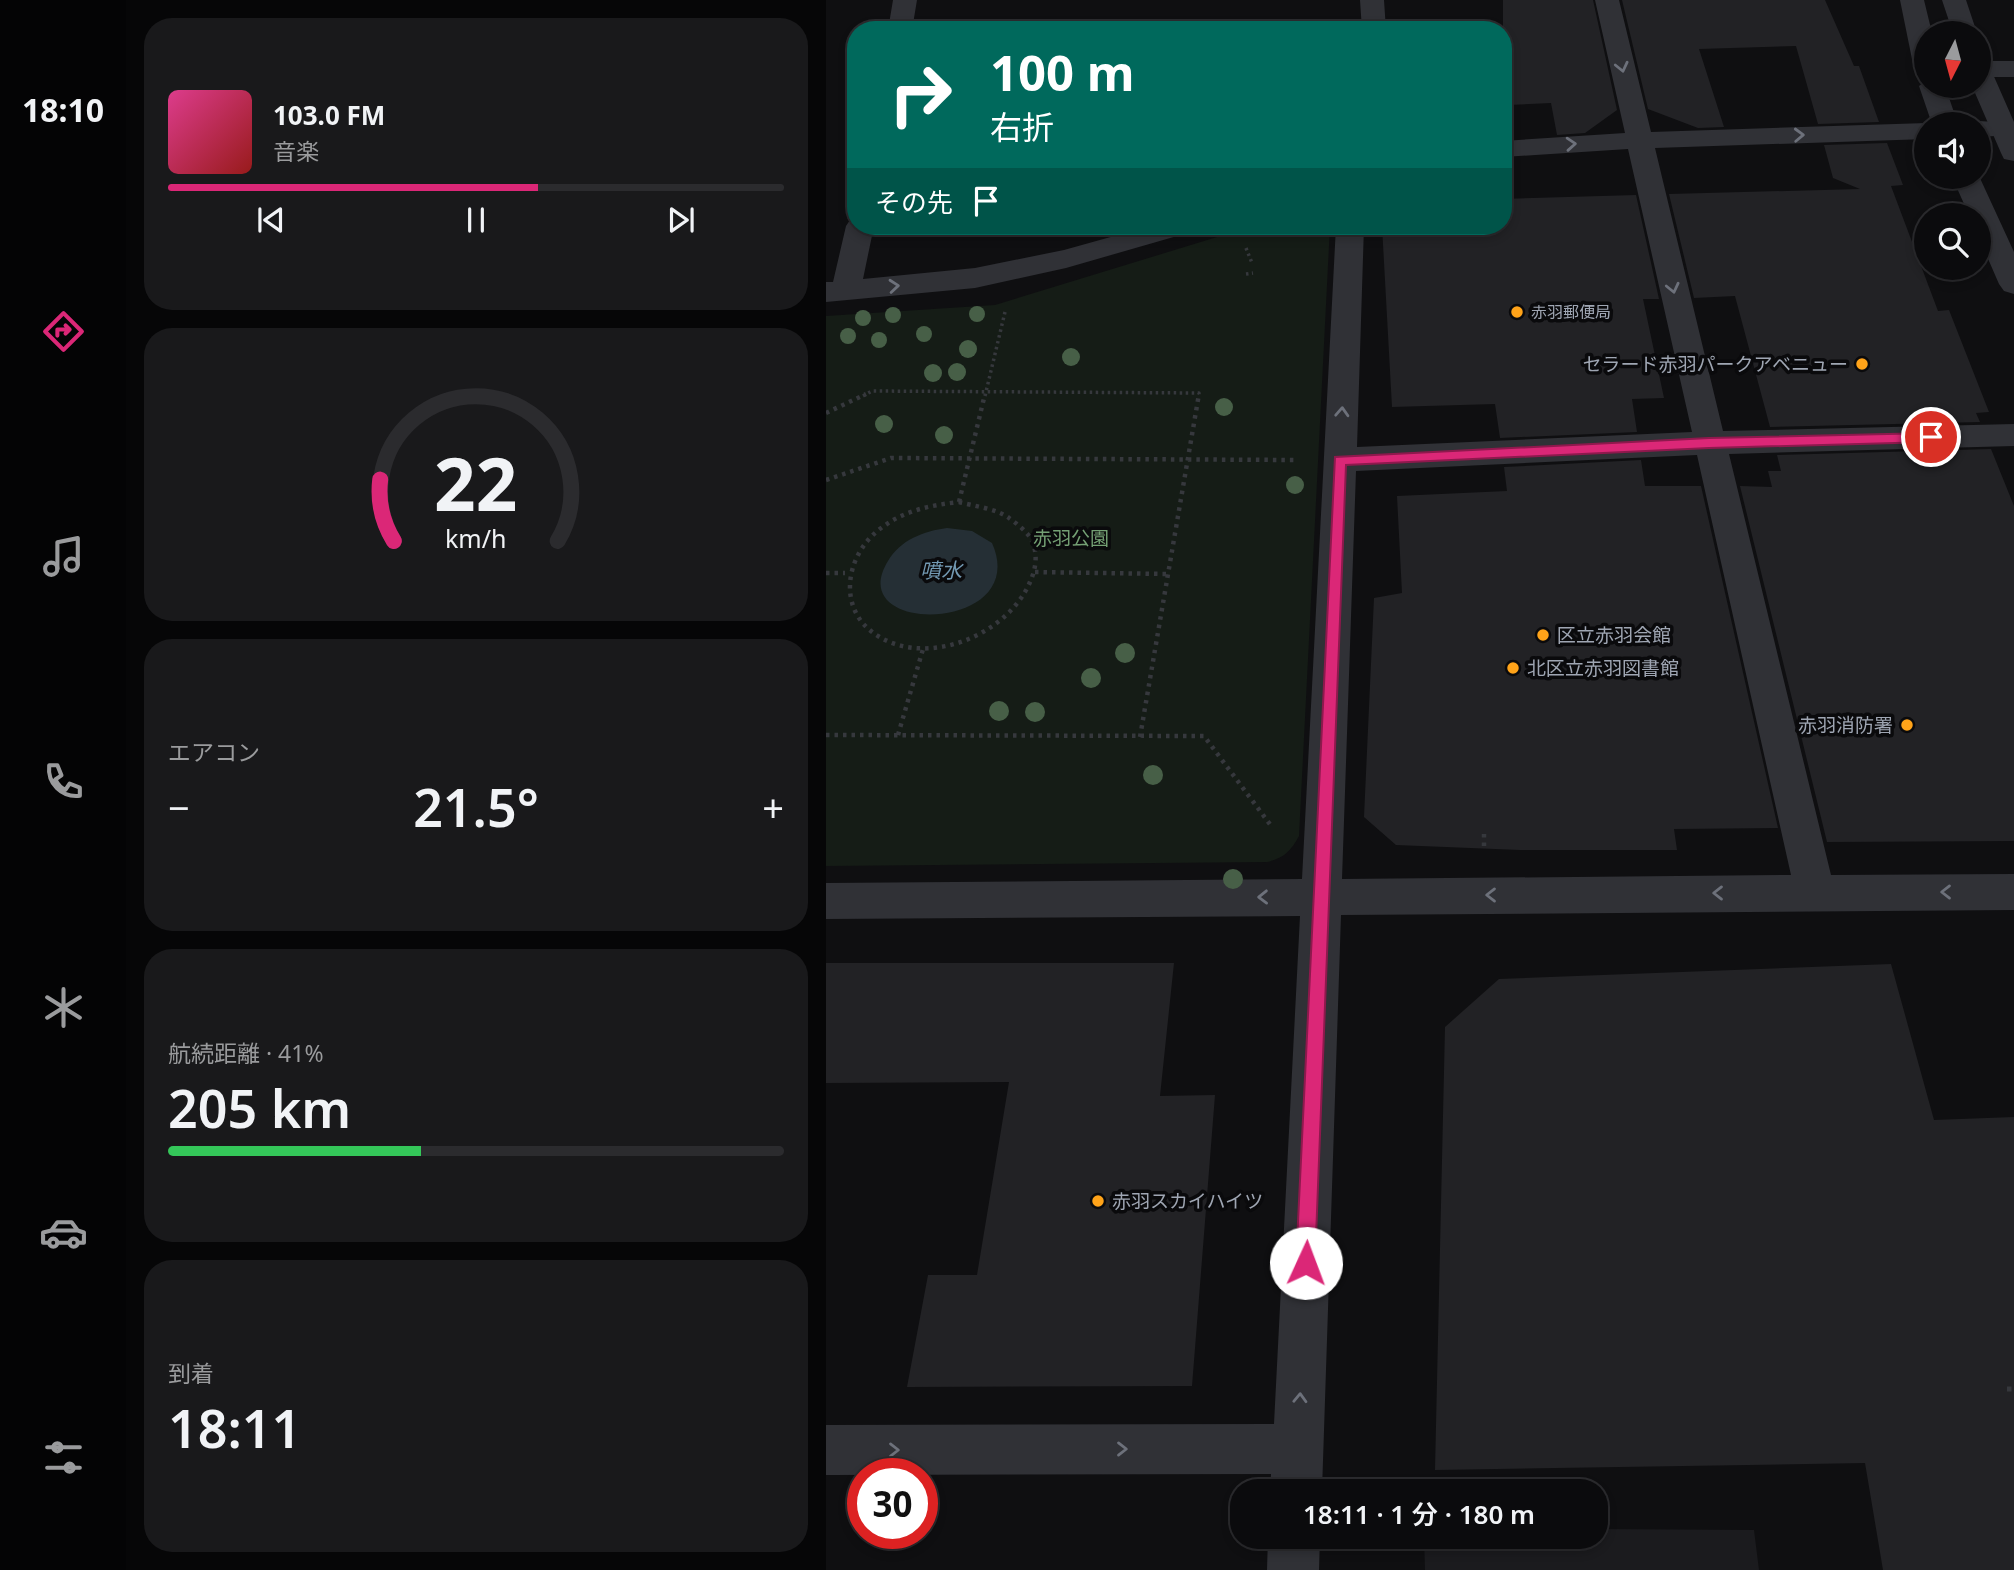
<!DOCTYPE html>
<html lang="ja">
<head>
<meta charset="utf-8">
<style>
	body { margin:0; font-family:"Noto Sans","Noto Sans JP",sans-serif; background:#19191b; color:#f1f3f6; height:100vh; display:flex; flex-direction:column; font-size:26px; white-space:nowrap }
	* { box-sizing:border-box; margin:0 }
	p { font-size:23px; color:#9a9b9d }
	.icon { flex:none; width:38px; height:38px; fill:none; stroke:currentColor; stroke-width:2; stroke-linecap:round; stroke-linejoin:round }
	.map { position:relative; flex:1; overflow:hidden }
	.panel { display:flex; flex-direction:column; gap:18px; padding:18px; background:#060607; width:700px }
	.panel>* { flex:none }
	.top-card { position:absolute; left:21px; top:21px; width:665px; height:214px; border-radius:28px; box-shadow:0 4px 10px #0003,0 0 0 2px #2b2b2e; background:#00695c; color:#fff; overflow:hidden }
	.needle { width:46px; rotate:186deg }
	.tools { position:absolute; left:1088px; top:21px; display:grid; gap:14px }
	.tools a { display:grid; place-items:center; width:77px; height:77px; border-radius:50%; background:#0b0b0d; box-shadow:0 4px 10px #0003,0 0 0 2px #2b2b2e; font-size:35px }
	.speed { position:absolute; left:21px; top:1458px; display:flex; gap:14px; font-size:35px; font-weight:700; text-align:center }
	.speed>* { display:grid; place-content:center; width:91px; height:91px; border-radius:50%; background:#0b0b0d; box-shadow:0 4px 10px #0003,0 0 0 2px #2b2b2e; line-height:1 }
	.speed .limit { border:10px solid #d22; background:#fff; color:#111 }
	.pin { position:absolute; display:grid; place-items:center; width:60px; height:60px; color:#fff; margin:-30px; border:4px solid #fff; border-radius:50%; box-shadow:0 2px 7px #0007 }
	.me { position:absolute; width:77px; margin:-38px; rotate:2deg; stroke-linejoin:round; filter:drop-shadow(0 0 5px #0008) }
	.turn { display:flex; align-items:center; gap:24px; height:147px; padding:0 28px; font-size:32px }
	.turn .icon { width:91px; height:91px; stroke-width:2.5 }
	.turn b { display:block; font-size:49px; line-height:60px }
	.then { display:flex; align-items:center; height:66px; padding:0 28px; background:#0003; gap:14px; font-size:26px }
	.big { font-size:52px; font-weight:600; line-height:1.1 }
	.panel .widget { flex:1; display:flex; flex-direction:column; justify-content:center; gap:10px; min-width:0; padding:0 24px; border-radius:28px; background:#19191b }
	.panel .dial { align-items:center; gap:0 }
	.dial svg { height:182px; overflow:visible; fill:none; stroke:#2b2b2e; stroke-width:7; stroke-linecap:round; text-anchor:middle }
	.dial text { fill:#f1f3f6; stroke:none }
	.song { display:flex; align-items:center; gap:21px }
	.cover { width:84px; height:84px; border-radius:10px; background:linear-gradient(135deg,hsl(330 70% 55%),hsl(0 70% 35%)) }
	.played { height:7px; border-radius:4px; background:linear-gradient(90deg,#db2777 60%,#2b2b2e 60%) }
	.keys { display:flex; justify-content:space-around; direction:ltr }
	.heat { display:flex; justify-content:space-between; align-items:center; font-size:38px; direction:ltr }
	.charge { height:10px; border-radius:5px; background:linear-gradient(90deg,#34c759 41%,#2b2b2e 0) }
	.trip { position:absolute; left:404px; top:1479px; width:378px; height:70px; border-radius:28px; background:#0b0b0d; box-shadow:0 4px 10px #0003,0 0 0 2px #2b2b2e; font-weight:600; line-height:70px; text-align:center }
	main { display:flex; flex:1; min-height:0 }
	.menu { display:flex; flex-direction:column; width:126px; justify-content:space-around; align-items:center; background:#040405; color:#9a9b9d }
	.menu .icon { width:49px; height:49px }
	.menu .active { color:#db2777 }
	.menu b { font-size:32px; color:#f1f3f6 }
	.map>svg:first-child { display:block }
	.built { fill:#1b1b1e }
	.green { fill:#151c16 }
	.water { fill:#252f35 }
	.building { fill:#222225 }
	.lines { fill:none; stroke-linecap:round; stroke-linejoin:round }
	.path-far2 { stroke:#36383d; stroke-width:3.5; stroke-dasharray:2.5 3.5; stroke-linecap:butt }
	.path-far1 { stroke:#36383d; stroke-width:4.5; stroke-dasharray:3.5 5; stroke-linecap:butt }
	.path { stroke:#36383d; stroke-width:5; stroke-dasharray:4.5 6; stroke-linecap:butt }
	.minor { fill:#303136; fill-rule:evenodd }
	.tertiary { fill:#303136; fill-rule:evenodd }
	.tree { fill:#475f47 }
	.oneway { stroke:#6d717b }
	.route { fill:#db2777; stroke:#8e194d; stroke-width:2 }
	.poi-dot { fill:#ffa319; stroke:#0a0a0c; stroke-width:2.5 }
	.labels { text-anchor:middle; stroke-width:7; stroke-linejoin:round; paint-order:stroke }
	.far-poi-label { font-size:16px; fill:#9fa6b3; stroke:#0a0a0c; text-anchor:start }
	.poi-label { font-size:19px; fill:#9fa6b3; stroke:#0a0a0c; text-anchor:start }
	.park-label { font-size:19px; fill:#74a074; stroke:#0a0a0c }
	.water-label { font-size:21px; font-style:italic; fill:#7298b2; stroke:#0a0a0c }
</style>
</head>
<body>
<main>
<nav class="menu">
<b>18:10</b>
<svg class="icon active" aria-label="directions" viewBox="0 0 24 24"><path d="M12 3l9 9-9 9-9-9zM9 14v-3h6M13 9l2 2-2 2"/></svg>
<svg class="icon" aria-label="music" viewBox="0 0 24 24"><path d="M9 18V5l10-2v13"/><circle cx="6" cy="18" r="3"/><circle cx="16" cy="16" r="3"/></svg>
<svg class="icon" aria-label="phone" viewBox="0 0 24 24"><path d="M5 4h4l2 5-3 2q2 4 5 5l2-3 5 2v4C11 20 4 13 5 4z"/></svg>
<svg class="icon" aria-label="climate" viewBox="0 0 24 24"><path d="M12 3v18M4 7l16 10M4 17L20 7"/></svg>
<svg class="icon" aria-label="car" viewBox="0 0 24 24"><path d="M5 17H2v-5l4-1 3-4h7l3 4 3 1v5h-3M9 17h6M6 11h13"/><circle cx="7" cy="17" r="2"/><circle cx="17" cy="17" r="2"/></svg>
<svg class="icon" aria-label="filters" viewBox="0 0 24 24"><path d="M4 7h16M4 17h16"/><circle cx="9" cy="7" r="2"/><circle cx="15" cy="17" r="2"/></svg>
</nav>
<section class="panel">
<div class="widget">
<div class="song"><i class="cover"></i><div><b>103.0 FM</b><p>音楽</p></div></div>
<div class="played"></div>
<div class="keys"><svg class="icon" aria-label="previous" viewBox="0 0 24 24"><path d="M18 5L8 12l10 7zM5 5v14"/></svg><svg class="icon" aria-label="pause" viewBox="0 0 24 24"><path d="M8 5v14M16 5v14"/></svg><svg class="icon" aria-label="next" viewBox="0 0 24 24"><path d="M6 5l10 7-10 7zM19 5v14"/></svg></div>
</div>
<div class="widget dial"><svg viewBox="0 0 100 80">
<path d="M14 69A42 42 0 1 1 86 69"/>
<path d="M14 69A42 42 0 0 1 8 42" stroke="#db2777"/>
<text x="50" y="56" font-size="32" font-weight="700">22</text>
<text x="50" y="72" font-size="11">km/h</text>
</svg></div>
<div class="widget"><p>エアコン</p>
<div class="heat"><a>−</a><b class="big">21.5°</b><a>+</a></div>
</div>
<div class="widget"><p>航続距離 · 41%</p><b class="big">205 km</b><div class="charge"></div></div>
<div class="widget"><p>到着</p><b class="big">18:11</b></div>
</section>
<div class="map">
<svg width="1188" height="1570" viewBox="0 0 1188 1570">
	<rect width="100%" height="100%" fill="#0f0f11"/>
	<!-- built -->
	<path class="built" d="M770 1529 928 1530 933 1570H599L598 1537 770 1536Z"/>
	<!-- green -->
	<path class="green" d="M427 226H504L473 836C465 851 458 858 441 862L0 866V316L169 305Z"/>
	<!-- water -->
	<path class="water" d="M121 528 146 531 166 543C206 633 15 637 62 561 74 540 98 531 121 528Z"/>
	<!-- building -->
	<path class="building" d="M677 0H767L791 110 759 133 731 135 725 103 682 105 677 82Z
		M796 0H999L1028 66H1033L1053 122 992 124 970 46 873 49 898 127 872 128 822 109Z
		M1061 143 1077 185 1065 186 1112 311 1123 310 1163 412 1150 413 1154 422 944 427 909 296 868 298 843 194 1034 189 1007 178 998 145Z
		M810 195 833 299H817L838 398 806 399 811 432 674 438 669 404 566 407 556 226H677V199Z
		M1165 449 1188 506V841L1001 842 914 486 946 487 942 471H955L951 455Z
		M815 460 819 486H875L952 828 848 829 851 850H694L570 845 538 817 548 598 576 593 571 496 681 491 678 467Z
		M0 963H348L334 1096 389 1095 366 1386 81 1387 102 1275H151L183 1082 0 1083Z
		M1065 964 1108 1120 1188 1117V1570H1057L1039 1463 609 1470 619 1027 673 979Z"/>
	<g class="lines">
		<!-- path-far2 -->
		<path class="path-far2" d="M420 248 426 263
			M420 274 427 273
			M37 396 46 391 373 393V396
			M159 396 179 312"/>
		<!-- path-far1 -->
		<path class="path-far1" d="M0 413 40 394
			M0 480 65 458 468 460
			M133 502C148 506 171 509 183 518 190 523 203 533 206 541 212 554 210 569 204 582 182 634 103 668 52 636 9 610 19 552 58 526 80 510 106 505 133 502Z
			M133 502 159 394
			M209 572 342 574
			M0 573H19
			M0 735 378 736 446 827
			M72 735 97 649
			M314 737 373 394
			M658 834V849"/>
		<!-- path -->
		<path class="path" d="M1181 1389H1188"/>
		<!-- minor -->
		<path class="minor" d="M67 0H91L86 30H62Z
			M534 0H558L560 30H536Z
			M769 0H793L825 132 1101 123 1106 124H1101V139L829 148 897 431 1188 424V446L903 454 1005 875 1188 874V910L515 915 496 1491H444L445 1474 0 1475V1425L448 1424 474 916 0 919V883L476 879 510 226H538L531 447 866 432 802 149 677 157V141L799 133ZM871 455 965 875 516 879 530 471Z
			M1153 61H1188V77H1153Z
			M1153 121 1185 123 1188 131 1185 135 1153 137V124H1143Z
			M30 218V226H48L37 279 149 268 238 250 324 226H369L365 232 240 268 149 288 0 302V282H7L20 226 24 220Z
			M442 1536H494L493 1570H441Z"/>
		<!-- tertiary -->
		<path class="tertiary" d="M1074 0H1098L1106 33H1101V77L1092 74 1088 69Z
			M1116 0H1140L1151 33H1127Z
			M1153 64 1162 67 1166 72 1188 122V161L1178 159 1175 153 1146 86H1153Z
			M1101 80V86H1119L1132 124H1106L1093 86Z
			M1153 176 1188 252V294L1178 291 1173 284 1153 238V215H1143L1126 177Z"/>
	</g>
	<!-- trees -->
	<g class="tree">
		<circle cx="151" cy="314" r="8"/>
		<circle cx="67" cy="315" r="8"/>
		<circle cx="37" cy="318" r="8"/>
		<circle cx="98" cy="334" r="8"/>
		<circle cx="22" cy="336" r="8"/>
		<circle cx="53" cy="340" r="8"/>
		<circle cx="142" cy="349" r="9"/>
		<circle cx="245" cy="357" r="9"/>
		<circle cx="131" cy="372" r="9"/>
		<circle cx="107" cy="373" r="9"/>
		<circle cx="398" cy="407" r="9"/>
		<circle cx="58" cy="424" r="9"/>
		<circle cx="118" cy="435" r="9"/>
		<circle cx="469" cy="485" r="9"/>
		<circle cx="299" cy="653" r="10"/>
		<circle cx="265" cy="678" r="10"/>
		<circle cx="173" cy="711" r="10"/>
		<circle cx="209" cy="712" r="10"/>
		<circle cx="327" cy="775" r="10"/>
		<circle cx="407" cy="879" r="10"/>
	</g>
	<!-- one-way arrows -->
	<defs><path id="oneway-chevron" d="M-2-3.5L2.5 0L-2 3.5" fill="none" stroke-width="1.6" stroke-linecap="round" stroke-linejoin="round" transform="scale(1.75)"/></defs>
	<g class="oneway">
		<use href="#oneway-chevron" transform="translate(796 67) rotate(77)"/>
		<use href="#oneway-chevron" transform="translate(973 135) rotate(-2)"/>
		<use href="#oneway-chevron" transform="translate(745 144) rotate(-4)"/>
		<use href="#oneway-chevron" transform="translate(68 286) rotate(-5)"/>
		<use href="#oneway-chevron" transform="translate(847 288) rotate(77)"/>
		<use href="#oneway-chevron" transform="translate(516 412) rotate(-87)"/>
		<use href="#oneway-chevron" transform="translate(1120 892) rotate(180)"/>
		<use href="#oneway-chevron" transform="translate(892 893) rotate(180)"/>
		<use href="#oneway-chevron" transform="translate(665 895) rotate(180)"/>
		<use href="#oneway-chevron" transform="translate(437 897) rotate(179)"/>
		<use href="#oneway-chevron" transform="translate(474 1398) rotate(-88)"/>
		<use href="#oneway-chevron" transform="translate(296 1449)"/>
		<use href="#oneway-chevron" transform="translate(68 1450)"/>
	</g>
	<!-- route -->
	<path class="route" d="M1105 433 1111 437 1105 442 883 448 520 465 489 1263 487 1270 480 1273 473 1270 470 1263 509 457 883 438Z"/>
	<!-- markers -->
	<g class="poi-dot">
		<circle cx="691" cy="312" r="7"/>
		<circle cx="1036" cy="364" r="7"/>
		<circle cx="717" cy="635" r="7"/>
		<circle cx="687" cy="668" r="7"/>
		<circle cx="1081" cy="725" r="7"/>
		<circle cx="272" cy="1201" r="7"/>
	</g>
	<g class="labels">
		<!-- far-poi labels -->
		<g class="far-poi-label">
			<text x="705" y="318">赤羽郵便局</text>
		</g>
		<!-- poi labels -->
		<g class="poi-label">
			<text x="1022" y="371" text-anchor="end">セラード赤羽パークアベニュー</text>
			<text x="731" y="642">区立赤羽会館</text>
			<text x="701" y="675">北区立赤羽図書館</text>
			<text x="1067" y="732" text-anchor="end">赤羽消防署</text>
			<text x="286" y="1208">赤羽スカイハイツ</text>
		</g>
		<!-- park labels -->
		<g class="park-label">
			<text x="245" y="545">赤羽公園</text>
		</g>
		<!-- water labels -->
		<g class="water-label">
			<text x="115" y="578">噴水</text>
		</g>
	</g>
</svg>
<div class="tools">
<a><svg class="needle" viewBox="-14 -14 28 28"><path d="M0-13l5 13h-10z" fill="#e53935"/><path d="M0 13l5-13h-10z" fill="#9a9b9d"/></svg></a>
<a><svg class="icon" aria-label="sound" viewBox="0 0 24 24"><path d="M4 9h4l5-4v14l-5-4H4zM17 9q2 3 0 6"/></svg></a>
<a><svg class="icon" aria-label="search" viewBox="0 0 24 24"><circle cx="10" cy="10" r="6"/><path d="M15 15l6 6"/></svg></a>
</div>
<div class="speed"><div class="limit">30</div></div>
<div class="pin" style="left:1105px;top:437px;background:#d93025"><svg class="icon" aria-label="arrive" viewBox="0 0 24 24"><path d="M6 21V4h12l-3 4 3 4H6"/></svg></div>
<svg class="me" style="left:480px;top:1263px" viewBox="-20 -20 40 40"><circle r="19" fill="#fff"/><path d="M0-13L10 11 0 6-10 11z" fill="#db2777"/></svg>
<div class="trip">18:11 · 1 分 · 180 m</div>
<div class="top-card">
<div class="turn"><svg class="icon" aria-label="right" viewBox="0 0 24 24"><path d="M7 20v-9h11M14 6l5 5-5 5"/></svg><div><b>100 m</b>右折</div></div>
<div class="then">その先<svg class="icon" aria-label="arrive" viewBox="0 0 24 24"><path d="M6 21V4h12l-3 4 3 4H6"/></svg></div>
</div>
</div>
</main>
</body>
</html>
